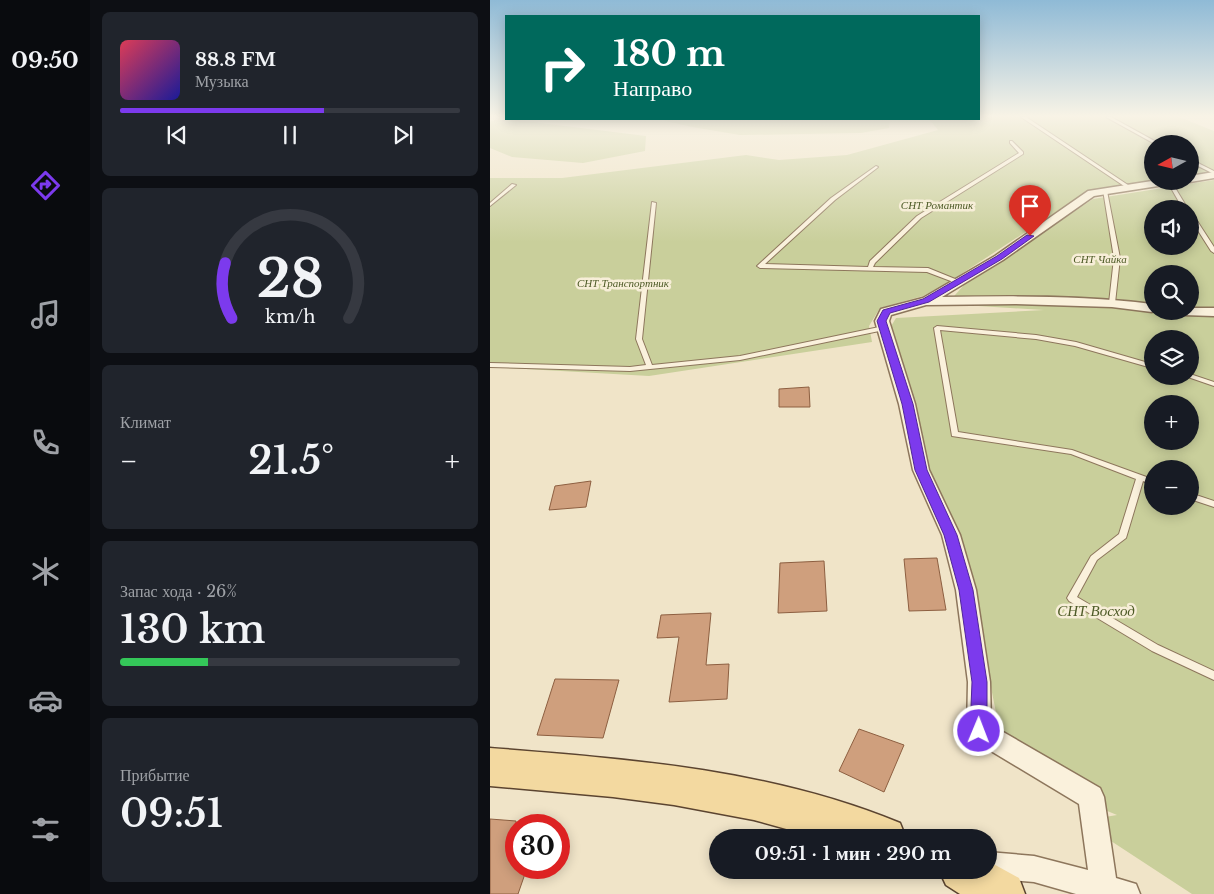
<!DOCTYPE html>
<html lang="ru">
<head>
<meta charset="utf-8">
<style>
	body { margin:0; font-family:"Libre Baskerville",serif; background:#20242c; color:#f1f3f6; height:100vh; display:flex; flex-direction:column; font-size:19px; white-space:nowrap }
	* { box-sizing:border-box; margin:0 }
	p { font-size:16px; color:#9ea1a6 }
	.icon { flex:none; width:28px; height:28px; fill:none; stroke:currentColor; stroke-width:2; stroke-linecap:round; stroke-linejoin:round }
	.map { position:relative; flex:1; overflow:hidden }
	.side { display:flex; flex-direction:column; gap:12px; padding:12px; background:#0d0f14; width:400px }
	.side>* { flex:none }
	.banner { position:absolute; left:15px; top:15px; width:475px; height:105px; border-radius:0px; box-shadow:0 2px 12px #0003; background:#00695c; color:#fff; overflow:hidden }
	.needle { width:32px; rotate:262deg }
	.controls { position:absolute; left:654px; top:135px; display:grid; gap:10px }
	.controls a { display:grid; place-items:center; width:55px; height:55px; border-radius:50%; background:#171b24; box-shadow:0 2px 12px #0003; font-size:25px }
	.speed { position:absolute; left:15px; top:814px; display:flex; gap:10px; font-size:25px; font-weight:700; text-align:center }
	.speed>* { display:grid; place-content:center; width:65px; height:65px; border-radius:50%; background:#171b24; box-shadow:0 2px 12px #0003; line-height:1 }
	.speed .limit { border:8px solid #d22; background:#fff; color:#111 }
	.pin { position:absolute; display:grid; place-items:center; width:42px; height:42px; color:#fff; margin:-51px -21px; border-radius:50% 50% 50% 0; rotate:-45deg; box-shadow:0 0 5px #0007 }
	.pin .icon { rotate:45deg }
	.me { position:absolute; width:55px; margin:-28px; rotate:1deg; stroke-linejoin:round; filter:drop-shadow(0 0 4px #0008) }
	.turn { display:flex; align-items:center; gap:18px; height:105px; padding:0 25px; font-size:22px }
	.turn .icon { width:65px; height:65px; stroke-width:2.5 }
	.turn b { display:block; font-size:35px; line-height:42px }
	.big { font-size:38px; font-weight:600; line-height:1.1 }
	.side .tile { flex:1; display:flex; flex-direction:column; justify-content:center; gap:8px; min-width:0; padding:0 18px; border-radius:8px; background:#20242c }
	.side .dial { align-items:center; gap:0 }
	.dial svg { height:130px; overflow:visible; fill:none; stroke:#363941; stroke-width:7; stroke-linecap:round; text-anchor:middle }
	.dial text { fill:#f1f3f6; stroke:none }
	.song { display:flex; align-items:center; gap:15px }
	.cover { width:60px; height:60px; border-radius:8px; background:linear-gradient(135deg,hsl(350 70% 55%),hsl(240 70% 35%)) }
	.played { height:5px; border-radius:2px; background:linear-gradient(90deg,#7c3aed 60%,#363941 60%) }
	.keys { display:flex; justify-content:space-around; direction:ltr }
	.heat { display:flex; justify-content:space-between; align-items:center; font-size:28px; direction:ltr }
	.charge { height:8px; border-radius:4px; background:linear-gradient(90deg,#34c759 26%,#363941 0) }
	.trip { position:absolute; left:219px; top:829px; width:288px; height:50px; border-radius:25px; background:#171b24; box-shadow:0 2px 12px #0003; font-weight:600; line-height:50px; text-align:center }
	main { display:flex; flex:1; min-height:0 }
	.tab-bar { display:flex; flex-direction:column; width:90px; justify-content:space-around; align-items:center; background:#090b0e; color:#9ea1a6 }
	.tab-bar .icon { width:35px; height:35px }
	.tab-bar .selected { color:#7c3aed }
	.tab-bar b { font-size:22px; color:#f1f3f6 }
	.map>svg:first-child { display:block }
	.green { fill:#c9cf9b; fill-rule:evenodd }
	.building { fill:#cf9f7d; stroke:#8d5f41 }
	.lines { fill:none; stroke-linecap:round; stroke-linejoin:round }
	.lane-casing { stroke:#8d765c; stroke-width:2 }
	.street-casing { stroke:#8d765c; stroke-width:3 }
	.primary-casing { stroke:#5b4430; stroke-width:3 }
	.lane { fill:#faf1dc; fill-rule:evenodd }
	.street { fill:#faf1dc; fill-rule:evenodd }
	.primary { fill:#f3d9a0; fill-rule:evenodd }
	.route { fill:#7c3aed; stroke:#51269a }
	.labels { text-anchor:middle; stroke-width:5; stroke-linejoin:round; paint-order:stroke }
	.far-park-label { font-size:11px; font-style:italic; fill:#4d5a26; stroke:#f7eed8 }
	.near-park-label { font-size:15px; font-style:italic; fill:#4d5a26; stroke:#f7eed8 }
</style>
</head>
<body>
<main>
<nav class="tab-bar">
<b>09:50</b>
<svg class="icon selected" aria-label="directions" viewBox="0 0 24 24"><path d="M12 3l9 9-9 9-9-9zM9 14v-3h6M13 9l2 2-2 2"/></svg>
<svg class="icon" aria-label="music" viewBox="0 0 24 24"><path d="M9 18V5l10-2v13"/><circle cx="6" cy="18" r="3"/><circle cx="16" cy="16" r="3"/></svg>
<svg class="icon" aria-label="phone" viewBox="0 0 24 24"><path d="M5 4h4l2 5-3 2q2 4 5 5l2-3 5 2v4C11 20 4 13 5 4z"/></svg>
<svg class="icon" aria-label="climate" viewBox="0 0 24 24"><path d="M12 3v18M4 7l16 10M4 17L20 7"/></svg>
<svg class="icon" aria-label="car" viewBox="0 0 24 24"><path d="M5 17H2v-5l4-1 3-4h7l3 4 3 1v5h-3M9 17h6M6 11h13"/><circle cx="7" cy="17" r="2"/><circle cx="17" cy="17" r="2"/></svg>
<svg class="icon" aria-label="filters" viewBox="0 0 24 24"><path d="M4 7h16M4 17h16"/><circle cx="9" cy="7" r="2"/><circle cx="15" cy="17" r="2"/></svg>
</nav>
<section class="side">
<div class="tile">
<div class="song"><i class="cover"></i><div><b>88.8 FM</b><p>Музыка</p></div></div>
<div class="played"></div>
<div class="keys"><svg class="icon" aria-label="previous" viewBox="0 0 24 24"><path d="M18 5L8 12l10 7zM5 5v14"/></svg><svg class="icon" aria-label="pause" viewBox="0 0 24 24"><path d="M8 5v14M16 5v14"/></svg><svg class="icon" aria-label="next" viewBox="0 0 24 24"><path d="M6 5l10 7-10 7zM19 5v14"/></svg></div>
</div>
<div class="tile dial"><svg viewBox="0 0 100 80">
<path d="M14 69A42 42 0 1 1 86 69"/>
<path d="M14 69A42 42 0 0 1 10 35" stroke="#7c3aed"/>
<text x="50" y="56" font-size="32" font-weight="700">28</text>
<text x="50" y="72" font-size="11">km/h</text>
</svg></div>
<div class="tile"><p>Климат</p>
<div class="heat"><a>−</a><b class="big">21.5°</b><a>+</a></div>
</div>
<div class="tile"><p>Запас хода · 26%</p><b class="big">130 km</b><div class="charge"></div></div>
<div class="tile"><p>Прибытие</p><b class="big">09:51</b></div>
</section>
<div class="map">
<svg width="724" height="894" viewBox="0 0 724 894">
	<rect width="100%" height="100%" fill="#f0e4c8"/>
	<!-- green -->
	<path class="green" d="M489 117H689L724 131V173L700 176V144H662V181L598 191 456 284 433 296 390 308 379 326 382 342 159 376 0 367V178H72L256 155 289 160 357 155 448 130 439 119H489Z
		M10 118 156 136 155 151 93 163 22 157 0 148V122Z
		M168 119H400L399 128 371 133 250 135 202 127Z
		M724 180V894H702L621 841 615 817 627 815 593 801 514 753 476 561 434 459 400 328 406 318 554 310 457 304 474 285 603 199ZM662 209H700V246H662ZM662 274H700V311H662ZM662 339H700V376H662ZM662 404H700V441H662ZM662 469H700V506H662Z"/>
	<!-- building -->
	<path class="building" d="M319 387 320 407H289V389Z
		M101 481 96 507 59 510 65 486Z
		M447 558 456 610 419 611 414 559Z
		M334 561 337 611 288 613 290 563Z
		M221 613 216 665 239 664 237 699 179 702 189 637 167 638 171 615Z
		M65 679 129 680 113 738 47 735Z
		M369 729 414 745 394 792 349 771Z
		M0 819 26 821V868H37L28 894H0Z"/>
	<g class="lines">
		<defs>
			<path id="lane" d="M531 117H536L641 187 637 188Z
				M616 117H621L670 144H665Z
				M520 141H522L533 152V154L431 218 385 263 383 267 438 268 470 281V283H466L437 272 270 268 267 266 341 198 386 166 388 167 387 168 345 200 275 264 378 267 380 261 427 216 529 153 520 143Z
				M700 159 724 171V174L700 162Z
				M677 181H681L698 209H693Z
				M22 184 26 185 0 206V203Z
				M613 190 617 191 630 258 625 303 622 305 619 303 624 258Z
				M162 202 166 203 152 339 162 365 250 356 394 326 397 328 394 330 250 360 140 371 0 367V363L140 367 156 365 146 339Z
				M700 213H702L724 247V253L721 251 700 218Z
				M447 326 546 335 586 342 662 364V368L585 346 546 339 450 330 468 432 582 450 662 479V485L653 481 636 538 607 560 587 597 668 645 724 671V680L662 651 579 601 577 598 601 556 629 534 646 479 581 454 462 436 444 328Z
				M700 374 724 382V386L695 376H700Z
				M700 493 724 501V507L700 499Z"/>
			<path id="street" d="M724 172V178L700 182 698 181H700V176Z
				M662 181H686L681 184 604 196 513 260 452 297C522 296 593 295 662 304V311H664L662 312 622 307 525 304 436 305 401 315 399 321 425 404 439 470 470 535 486 590 500 682 501 725 610 788 614 797 626 878 646 884 650 894H586L544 882 498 878 489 874 487 870H498V852L544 856 598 870 589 804 481 739 477 731 478 682 466 590 452 535 423 470 409 404 385 321 391 309 433 298 505 256 598 191Z
				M700 308H724V316L693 315 687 311H700Z"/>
			<path id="primary" d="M0 748C138 759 280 769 410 823L416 838H329L264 820 184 805 123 797 0 786Z
				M498 861 529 878 535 894H470L456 885 449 870H498Z"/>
		</defs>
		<!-- lane casing -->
		<use href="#lane" class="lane-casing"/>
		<!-- street casing -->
		<use href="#street" class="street-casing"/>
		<!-- primary casing -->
		<use href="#primary" class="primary-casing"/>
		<!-- lane -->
		<use href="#lane" class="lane"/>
		<!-- street -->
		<use href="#street" class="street"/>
		<!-- primary -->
		<use href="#primary" class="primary"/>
	</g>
	<!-- sky -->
	<linearGradient id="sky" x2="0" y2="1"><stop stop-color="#8fbad6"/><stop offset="0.48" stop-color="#f8f3e6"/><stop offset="1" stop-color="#f8f3e6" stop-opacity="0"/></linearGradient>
	<rect width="724" height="242" fill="url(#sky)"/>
	<!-- route -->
	<path class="route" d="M537 235 544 236 512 259 439 302 400 313 396 321 423 404 437 470 467 535 483 590 497 682V731L494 737 489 739 483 737 480 731 482 682 469 590 454 535 425 470 412 404 387 321 393 310 433 299 507 256Z"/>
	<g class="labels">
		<!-- far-park labels -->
		<g class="far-park-label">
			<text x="447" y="209">СНТ Романтик</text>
			<text x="610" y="263">СНТ Чайка</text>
			<text x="133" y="287">СНТ Транспортник</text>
		</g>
		<!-- near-park labels -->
		<g class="near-park-label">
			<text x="606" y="616">СНТ Восход</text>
		</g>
	</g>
</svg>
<div class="controls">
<a><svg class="needle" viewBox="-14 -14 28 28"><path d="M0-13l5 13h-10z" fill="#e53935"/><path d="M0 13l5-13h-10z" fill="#9ea1a6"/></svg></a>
<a><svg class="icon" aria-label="sound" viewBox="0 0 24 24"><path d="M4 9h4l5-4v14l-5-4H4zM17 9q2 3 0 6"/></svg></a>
<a><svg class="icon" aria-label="search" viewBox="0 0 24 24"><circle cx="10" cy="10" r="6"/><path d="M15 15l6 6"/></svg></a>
<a><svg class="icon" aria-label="layers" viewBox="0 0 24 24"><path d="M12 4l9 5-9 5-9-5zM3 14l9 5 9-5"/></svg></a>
<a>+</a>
<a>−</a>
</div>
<div class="speed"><div class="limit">30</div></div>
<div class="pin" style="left:540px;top:236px;background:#d93025"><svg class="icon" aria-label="arrive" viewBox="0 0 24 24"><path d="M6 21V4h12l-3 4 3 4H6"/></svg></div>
<svg class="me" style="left:489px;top:731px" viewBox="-20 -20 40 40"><circle r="17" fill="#7c3aed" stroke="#fff" stroke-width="3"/><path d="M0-11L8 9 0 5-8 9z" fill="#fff"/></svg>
<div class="trip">09:51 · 1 мин · 290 m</div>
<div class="banner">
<div class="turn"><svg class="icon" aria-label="right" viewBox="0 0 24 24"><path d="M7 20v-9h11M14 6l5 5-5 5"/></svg><div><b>180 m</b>Направо</div></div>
</div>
</div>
</main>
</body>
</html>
